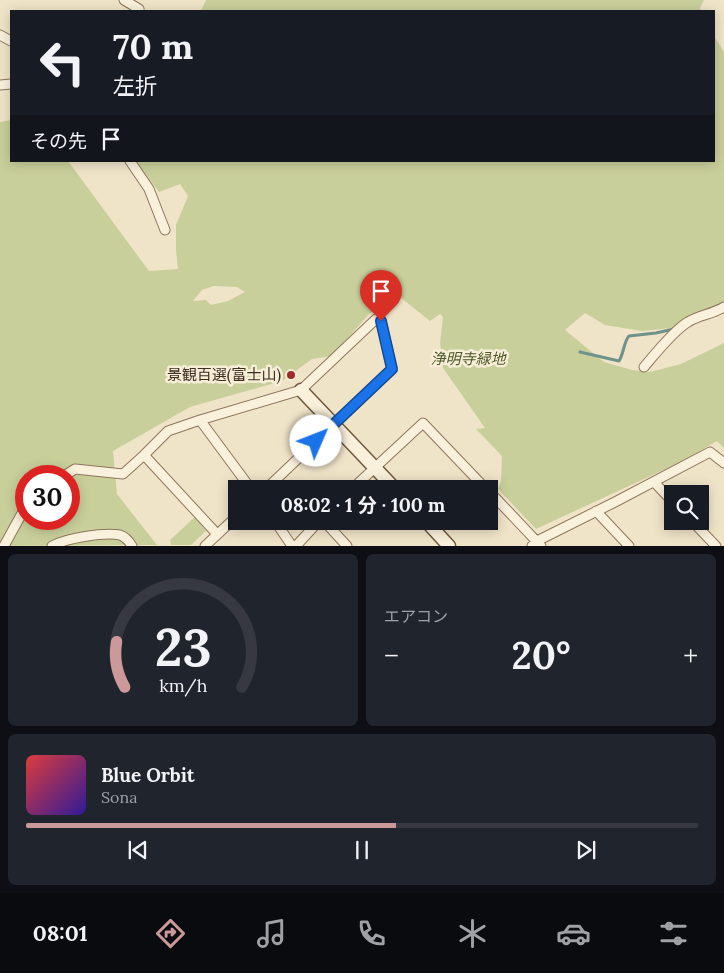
<!DOCTYPE html>
<html lang="ja">
<head>
<meta charset="utf-8">
<style>
	body { margin:0; font-family:Lora,"Noto Sans JP",serif; background:#20242c; color:#f1f3f6; height:100vh; display:flex; flex-direction:column; font-size:19px; white-space:nowrap }
	* { box-sizing:border-box; margin:0 }
	p { font-size:16px; color:#9ea1a6 }
	.icon { flex:none; width:28px; height:28px; fill:none; stroke:currentColor; stroke-width:2; stroke-linecap:round; stroke-linejoin:round }
	.map { position:relative; height:546px; overflow:hidden }
	.sheet { display:flex; flex-direction:column; gap:8px; padding:8px; background:#0d0f14; flex:1 }
	.sheet>* { flex:none }
	.hud { position:absolute; left:10px; top:10px; width:705px; height:152px; border-radius:0px; box-shadow:0 2px 12px #0003; background:#171b24; color:#f1f3f6; overflow:hidden }
	.controls { position:absolute; left:664px; top:485px; display:grid; gap:10px }
	.controls a { display:grid; place-items:center; width:45px; height:45px; border-radius:0px; background:#171b24; box-shadow:0 2px 12px #0003; font-size:25px }
	.speed { position:absolute; left:15px; top:465px; display:flex; gap:10px; font-size:25px; font-weight:700; text-align:center }
	.speed>* { display:grid; place-content:center; width:65px; height:65px; border-radius:50%; background:#171b24; box-shadow:0 2px 12px #0003; line-height:1 }
	.speed .limit { border:8px solid #d22; background:#fff; color:#111 }
	.pin { position:absolute; display:grid; place-items:center; width:42px; height:42px; color:#fff; margin:-51px -21px; border-radius:50% 50% 50% 0; rotate:-45deg; box-shadow:0 0 5px #0007 }
	.pin .icon { rotate:45deg }
	.me { position:absolute; width:55px; margin:-28px; rotate:46deg; stroke-linejoin:round; filter:drop-shadow(0 0 4px #0008) }
	.turn { display:flex; align-items:center; gap:18px; height:105px; padding:0 20px; font-size:22px }
	.turn .icon { width:65px; height:65px; stroke-width:2.5 }
	.turn b { display:block; font-size:35px; line-height:42px }
	.then { display:flex; align-items:center; height:48px; padding:0 20px; background:#0003; gap:10px; font-size:19px }
	.big { font-size:38px; font-weight:700; line-height:1.1 }
	.sheet .card { flex:1; display:flex; flex-direction:column; justify-content:center; gap:8px; min-width:0; padding:0 18px; border-radius:8px; background:#20242c }
	.sheet .dial { align-items:center; gap:0 }
	.dial svg { height:130px; overflow:visible; fill:none; stroke:#363941; stroke-width:7; stroke-linecap:round; text-anchor:middle }
	.dial text { fill:#f1f3f6; stroke:none }
	.song { display:flex; align-items:center; gap:15px }
	.cover { width:60px; height:60px; border-radius:8px; background:linear-gradient(135deg,hsl(0 70% 55%),hsl(250 70% 35%)) }
	.played { height:5px; border-radius:2px; background:linear-gradient(90deg,#cc999b 55%,#363941 55%) }
	.keys { display:flex; justify-content:space-around; direction:ltr }
	.heat { display:flex; justify-content:space-between; align-items:center; font-size:28px; direction:ltr }
	.sheet .tiles { flex:1; display:grid; gap:8px; grid-template-columns:1fr 1fr }
	.card:last-child { grid-column:span 2 }
	.trip { position:absolute; left:228px; top:480px; width:270px; height:50px; border-radius:0px; background:#171b24; box-shadow:0 2px 12px #0003; font-weight:700; line-height:50px; text-align:center }
	.menu { display:flex; height:80px; justify-content:space-around; align-items:center; background:#090b0e; color:#9ea1a6 }
	.menu .icon { width:35px; height:35px }
	.menu .selected { color:#cc999b }
	.menu b { font-size:22px; color:#f1f3f6 }
	.map>svg:first-child { display:block }
	.green { fill:#c9cf9b; fill-rule:evenodd }
	.lines { fill:none; stroke-linecap:round; stroke-linejoin:round }
	.stream { stroke:#6f938a; stroke-width:3 }
	.street-casing { stroke:#8d765c; stroke-width:11 }
	.secondary-casing { stroke:#6f573f; stroke-width:15 }
	.street { stroke:#faf1dc; stroke-width:9 }
	.secondary { stroke:#faf1dc; stroke-width:12 }
	.route-casing { stroke:#114b97; stroke-width:12 }
	.route { stroke:#1a73e8; stroke-width:9 }
	.poi-dot { fill:#9e2a2b; stroke:#f7eed8; stroke-width:2 }
	.labels { text-anchor:middle; stroke-width:5; stroke-linejoin:round; paint-order:stroke }
	.park-label { font-size:15px; font-style:italic; fill:#4d5a26; stroke:#f7eed8 }
	.poi-label { font-size:15px; fill:#3d2e20; stroke:#f7eed8; text-anchor:end }
</style>
</head>
<body>
<div class="map">
<svg width="724" height="546" viewBox="0 0 724 546">
	<rect width="100%" height="100%" fill="#f0e4c8"/>
	<!-- green -->
	<path class="green" d="M206 0H704L700 8 701 11H201Z
		M714 36 724 52V309L681 327 642 331 605 325 585 313 565 330 604 362 632 370 650 372 681 364 724 343V448L717 441 683 461 536 529 498 489 501 481 502 456 476 429 485 428 443 368 440 343 443 317 440 314 430 321 396 294 369 314 332 356 312 359 282 381 190 407 113 451 117 494 157 545 0 546V122L11 120V161H68L149 271 178 269 176 251V225L188 196 180 184 159 192 135 161H714ZM214 286 237 287 245 292 228 301 211 305 206 300 193 301 202 290ZM26 476H69V519H26Z
		M195 517 206 531 191 545H171L170 540Z"/>
	<g class="lines">
		<!-- stream -->
		<path class="stream" d="M580 352 619 361C624 353 624 341 629 336L656 333 674 329"/>
		<defs>
			<path id="street" d="M124 0 139 9 138 11
				M0 35 11 41
				M0 85 11 84
				M130 161 149 189 165 230
				M644 367C655 354 674 330 688 322 699 315 713 314 724 307
				M200 420 168 431 144 455 217 534
				M64 476 75 469 123 474 144 455
				M654 482 672 501
				M251 489 200 420 301 390 376 319 381 321 392 369 266 489
				M352 489 423 423 486 489
				M489 491 541 546
				M596 511 629 546
				M275 521 292 546
				M324 521 347 546
				M692 521 716 546
				M4 546 26 506
				M52 546C66 538 105 532 120 535 126 537 129 541 132 546
				M205 546 236 517
				M296 546 319 521
				M532 546 537 541 615 502 710 452 724 463"/>
			<path id="secondary" d="M301 390 395 489
				M426 521 449 546"/>
		</defs>
		<!-- street casing -->
		<use href="#street" class="street-casing"/>
		<!-- secondary casing -->
		<use href="#secondary" class="secondary-casing"/>
		<!-- street -->
		<use href="#street" class="street"/>
		<!-- secondary -->
		<use href="#secondary" class="secondary"/>
	</g>
	<g class="lines">
		<defs>
			<path id="route" d="M316 441 392 369 381 321"/>
		</defs>
		<!-- route casing -->
		<use href="#route" class="route-casing"/>
		<!-- route -->
		<use href="#route" class="route"/>
	</g>
	<!-- markers -->
	<circle class="poi-dot" cx="291" cy="375" r="5"/>
	<g class="labels">
		<!-- park labels -->
		<g class="park-label">
			<text x="468" y="364">浄明寺緑地</text>
		</g>
		<!-- poi labels -->
		<g class="poi-label">
			<text x="281" y="380">景観百選(富士山)</text>
		</g>
	</g>
</svg>
<div class="controls">
<a><svg class="icon" aria-label="search" viewBox="0 0 24 24"><circle cx="10" cy="10" r="6"/><path d="M15 15l6 6"/></svg></a>
</div>
<div class="speed"><div class="limit">30</div></div>
<div class="pin" style="left:381px;top:321px;background:#d93025"><svg class="icon" aria-label="arrive" viewBox="0 0 24 24"><path d="M6 21V4h12l-3 4 3 4H6"/></svg></div>
<svg class="me" style="left:316px;top:441px" viewBox="-20 -20 40 40"><circle r="19" fill="#fff"/><path d="M0-13L10 11 0 6-10 11z" fill="#1a73e8"/></svg>
<div class="trip">08:02 · 1 分 · 100 m</div>
<div class="hud">
<div class="turn"><svg class="icon" aria-label="left" viewBox="0 0 24 24"><path d="M17 20v-9H6M10 6l-5 5 5 5"/></svg><div><b>70 m</b>左折</div></div>
<div class="then">その先<svg class="icon" aria-label="arrive" viewBox="0 0 24 24"><path d="M6 21V4h12l-3 4 3 4H6"/></svg></div>
</div>
</div>
<section class="sheet">
<div class="tiles">
<div class="card dial"><svg viewBox="0 0 100 80">
<path d="M14 69A42 42 0 1 1 86 69"/>
<path d="M14 69A42 42 0 0 1 9 41" stroke="#cc999b"/>
<text x="50" y="56" font-size="32" font-weight="700">23</text>
<text x="50" y="72" font-size="11">km/h</text>
</svg></div>
<div class="card"><p>エアコン</p>
<div class="heat"><a>−</a><b class="big">20°</b><a>+</a></div>
</div>
<div class="card">
<div class="song"><i class="cover"></i><div><b>Blue Orbit</b><p>Sona</p></div></div>
<div class="played"></div>
<div class="keys"><svg class="icon" aria-label="previous" viewBox="0 0 24 24"><path d="M18 5L8 12l10 7zM5 5v14"/></svg><svg class="icon" aria-label="pause" viewBox="0 0 24 24"><path d="M8 5v14M16 5v14"/></svg><svg class="icon" aria-label="next" viewBox="0 0 24 24"><path d="M6 5l10 7-10 7zM19 5v14"/></svg></div>
</div>
</div>
</section>
<nav class="menu">
<b>08:01</b>
<svg class="icon selected" aria-label="directions" viewBox="0 0 24 24"><path d="M12 3l9 9-9 9-9-9zM9 14v-3h6M13 9l2 2-2 2"/></svg>
<svg class="icon" aria-label="music" viewBox="0 0 24 24"><path d="M9 18V5l10-2v13"/><circle cx="6" cy="18" r="3"/><circle cx="16" cy="16" r="3"/></svg>
<svg class="icon" aria-label="phone" viewBox="0 0 24 24"><path d="M5 4h4l2 5-3 2q2 4 5 5l2-3 5 2v4C11 20 4 13 5 4z"/></svg>
<svg class="icon" aria-label="climate" viewBox="0 0 24 24"><path d="M12 3v18M4 7l16 10M4 17L20 7"/></svg>
<svg class="icon" aria-label="car" viewBox="0 0 24 24"><path d="M5 17H2v-5l4-1 3-4h7l3 4 3 1v5h-3M9 17h6M6 11h13"/><circle cx="7" cy="17" r="2"/><circle cx="17" cy="17" r="2"/></svg>
<svg class="icon" aria-label="filters" viewBox="0 0 24 24"><path d="M4 7h16M4 17h16"/><circle cx="9" cy="7" r="2"/><circle cx="15" cy="17" r="2"/></svg>
</nav>
</body>
</html>
